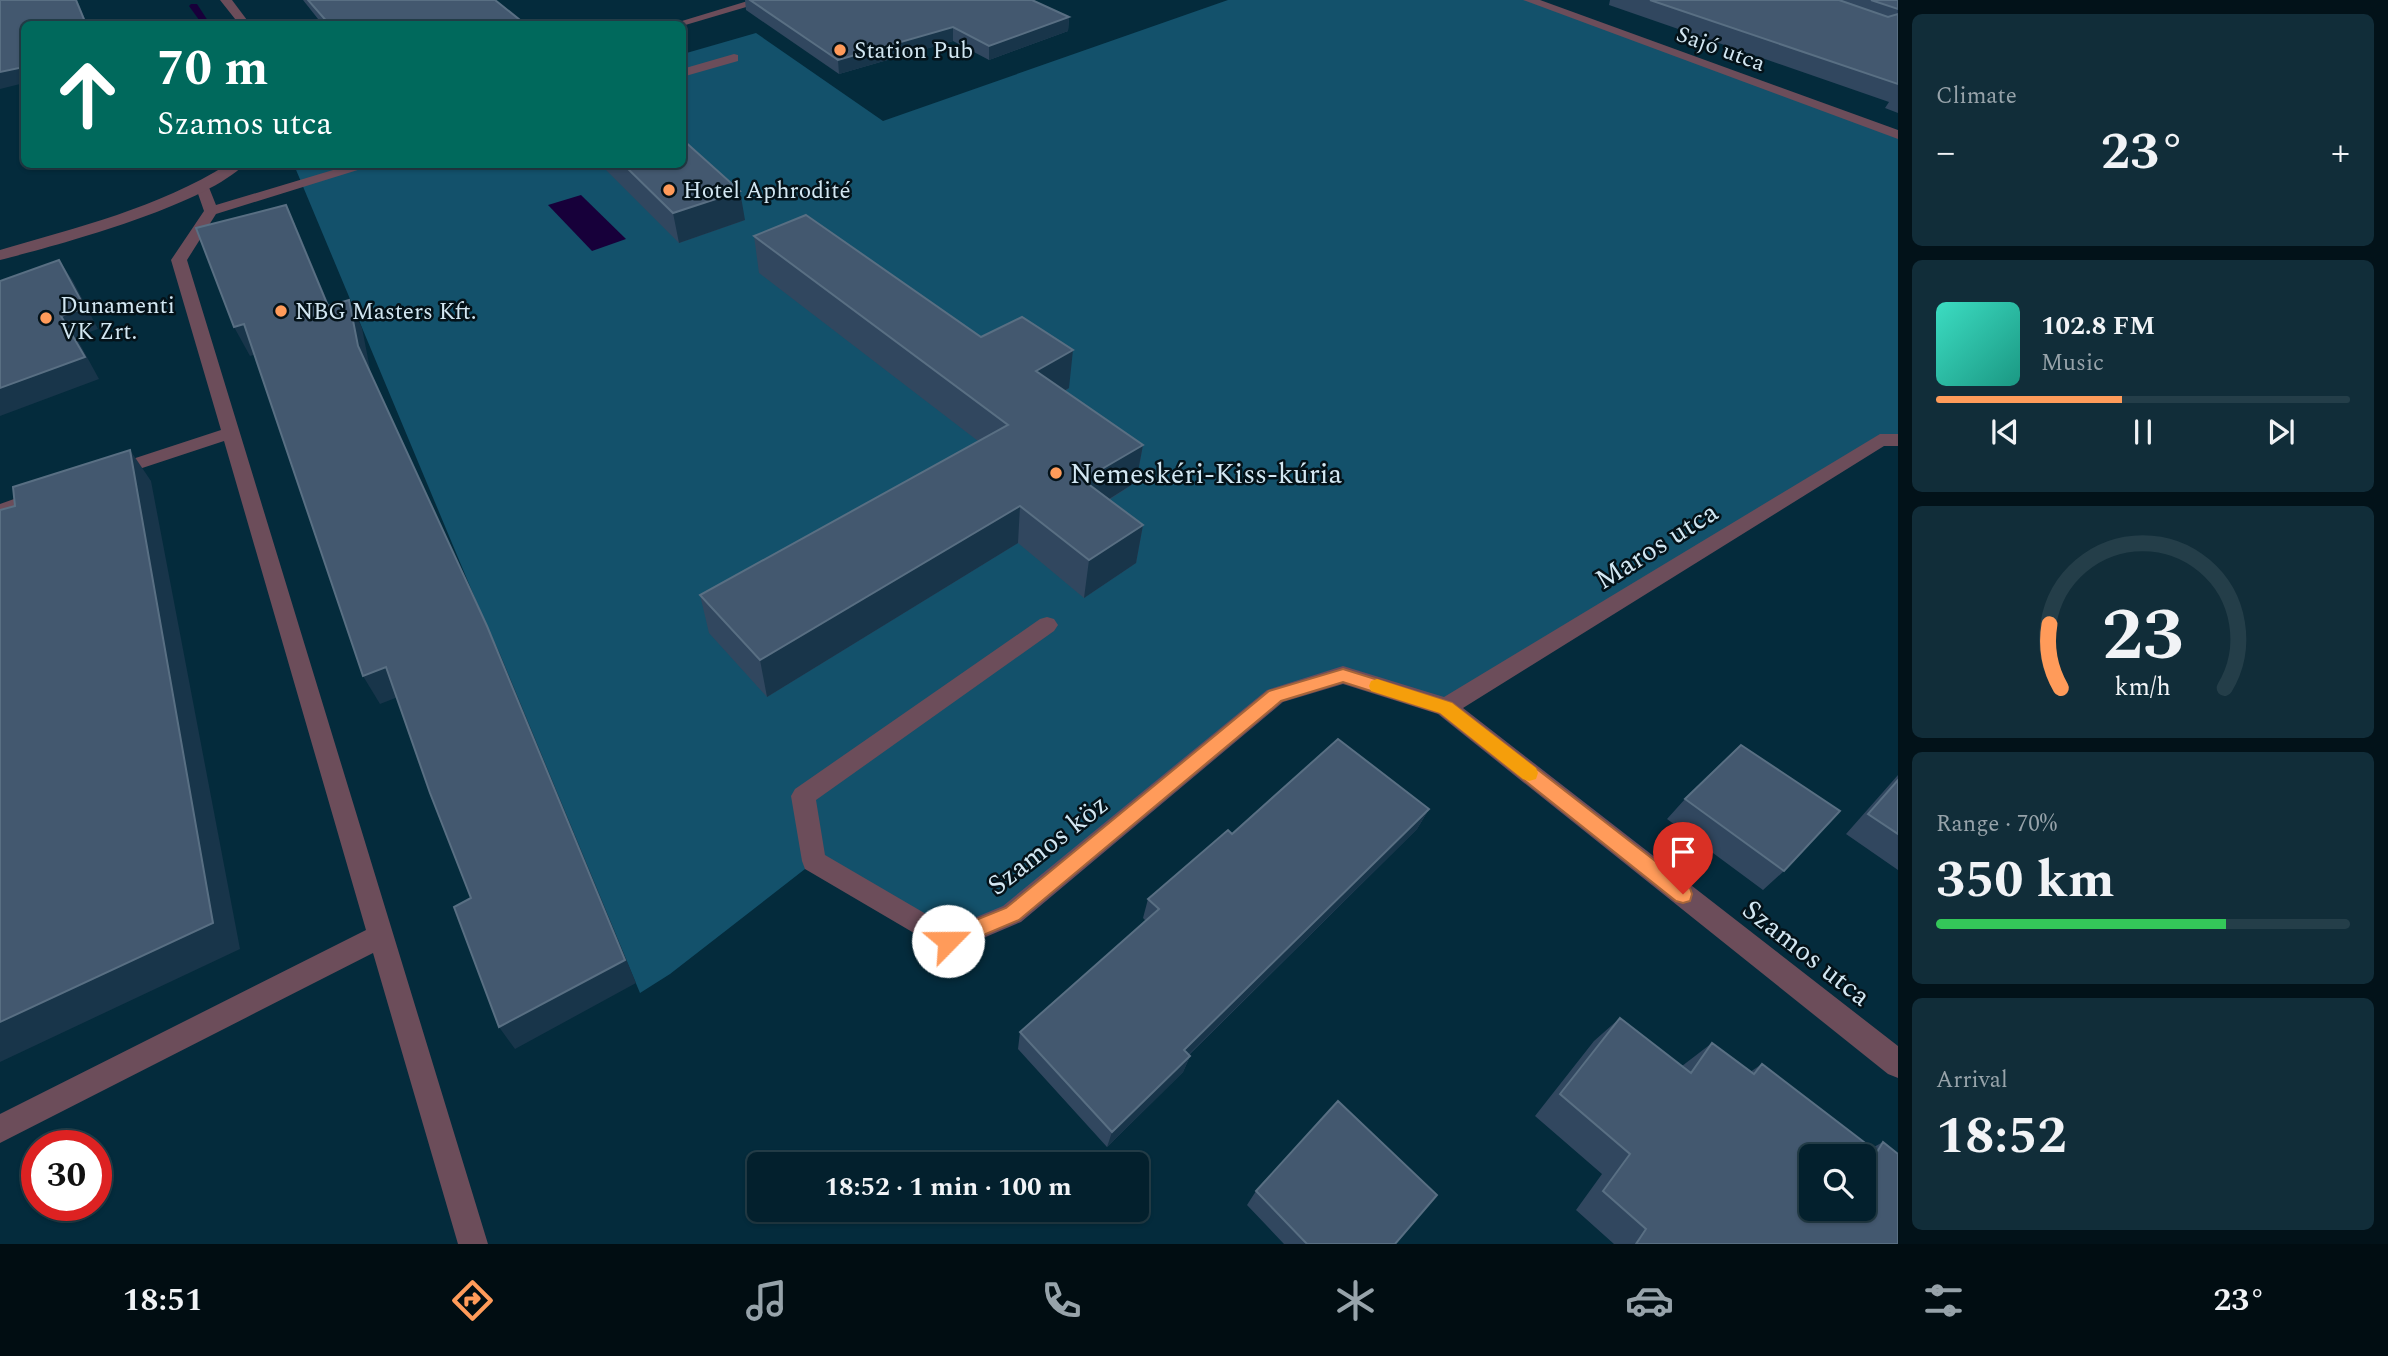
<!DOCTYPE html>
<html lang="en">
<head>
<meta charset="utf-8">
<style>
	body { margin:0; font-family:Spectral,serif; background:#112d39; color:#f1f3f6; height:100vh; display:flex; flex-direction:column; font-size:26px; white-space:nowrap }
	* { box-sizing:border-box; margin:0 }
	p { font-size:23px; color:#97a3aa }
	.icon { flex:none; width:38px; height:38px; fill:none; stroke:currentColor; stroke-width:2; stroke-linecap:round; stroke-linejoin:round }
	.map { position:relative; flex:1; overflow:hidden }
	.sheet { display:flex; flex-direction:column; gap:14px; padding:14px; background:#021219; width:490px }
	.sheet>* { flex:none }
	.guide { position:absolute; left:21px; top:21px; width:665px; height:147px; border-radius:10px; box-shadow:0 2px 5px #0004,0 0 0 2px #243e49; background:#00695c; color:#fff; overflow:hidden }
	.tools { position:absolute; left:1799px; top:1144px; display:grid; gap:14px }
	.tools a { display:grid; place-items:center; width:77px; height:77px; border-radius:10px; background:#03202d; box-shadow:0 2px 5px #0004,0 0 0 2px #243e49; font-size:35px }
	.speed { position:absolute; left:21px; top:1130px; display:flex; gap:14px; font-size:35px; font-weight:700; text-align:center }
	.speed>* { display:grid; place-content:center; width:91px; height:91px; border-radius:50%; background:#03202d; box-shadow:0 2px 5px #0004,0 0 0 2px #243e49; line-height:1 }
	.speed .limit { border:10px solid #d22; background:#fff; color:#111 }
	.pin { position:absolute; display:grid; place-items:center; width:60px; height:60px; color:#fff; margin:-72px -30px; border-radius:50% 50% 50% 0; rotate:-45deg; box-shadow:0 0 7px #0007 }
	.pin .icon { rotate:45deg }
	.me { position:absolute; width:77px; margin:-38px; rotate:67deg; stroke-linejoin:round; filter:drop-shadow(0 0 5px #0008) }
	.turn { display:flex; align-items:center; gap:24px; height:147px; padding:0 21px; font-size:32px }
	.turn .icon { width:91px; height:91px; stroke-width:2.5 }
	.turn b { display:block; font-size:49px; line-height:60px }
	.big { font-size:52px; font-weight:700; line-height:1.1 }
	.sheet .tile { flex:1; display:flex; flex-direction:column; justify-content:center; gap:10px; min-width:0; padding:0 24px; border-radius:10px; background:#112d39 }
	.sheet .dial { align-items:center; gap:0 }
	.dial svg { height:182px; overflow:visible; fill:none; stroke:#243e49; stroke-width:7; stroke-linecap:round; text-anchor:middle }
	.dial text { fill:#f1f3f6; stroke:none }
	.song { display:flex; align-items:center; gap:21px }
	.cover { width:84px; height:84px; border-radius:10px; background:linear-gradient(135deg,hsl(170 70% 55%),hsl(170 70% 35%)) }
	.played { height:7px; border-radius:4px; background:linear-gradient(90deg,#ff9b5a 45%,#243e49 45%) }
	.keys { display:flex; justify-content:space-around; direction:ltr }
	.heat { display:flex; justify-content:space-between; align-items:center; font-size:38px; direction:ltr }
	.charge { height:10px; border-radius:5px; background:linear-gradient(90deg,#34c759 70%,#243e49 0) }
	.trip { position:absolute; left:747px; top:1152px; width:402px; height:70px; border-radius:10px; background:#03202d; box-shadow:0 2px 5px #0004,0 0 0 2px #243e49; font-weight:700; line-height:70px; text-align:center }
	.tabs { display:flex; height:112px; justify-content:space-around; align-items:center; background:#010d12; color:#97a3aa }
	.tabs .icon { width:49px; height:49px }
	.tabs .on { color:#ff9b5a }
	.tabs b { font-size:32px; color:#f1f3f6 }
	main { display:flex; flex:1; min-height:0 }
	.map>svg:first-child { display:block }
	.green { fill:#13516b }
	.water { fill:#17003a }
	.lines { fill:none; stroke-linecap:round; stroke-linejoin:round }
	.stream { fill:#17003a; fill-rule:evenodd }
	.service { fill:#6c4d5a; fill-rule:evenodd }
	.minor { fill:#6c4d5a; fill-rule:evenodd }
	.tertiary { fill:#6c4d5a; fill-rule:evenodd }
	.wall { fill:#31475f }
	.shaded-wall { fill:#18354a }
	.building { fill:#43586f; stroke:#596f83; stroke-width:2; fill-rule:evenodd }
	.route { fill:#ff9b5a; stroke:#a6653a; stroke-width:2 }
	.slow { fill:#f59e0b }
	.poi-dot { fill:#ff9b5a; stroke:#041219; stroke-width:2.5 }
	.labels { text-anchor:middle; stroke-width:5; stroke-linejoin:round; paint-order:stroke }
	.far-street-label { font-size:23px; fill:#d3e7f2; stroke:#041219 }
	.far-poi-label { font-size:23px; fill:#d3e7f2; stroke:#041219; text-anchor:start }
	.poi-label { font-size:28px; fill:#d3e7f2; stroke:#041219; text-anchor:start }
	.street-label { font-size:28px; fill:#d3e7f2; stroke:#041219 }
</style>
</head>
<body>
<main>
<div class="map">
<svg width="1898" height="1244" viewBox="0 0 1898 1244">
	<rect width="100%" height="100%" fill="#042b3c"/>
	<!-- green -->
	<path class="green" d="M1228 0H1529L1898 135V440H1880L1446 707 1343 675 1275 696 1012 914 948 941 814 862 670 974 640 993 294 165 682 164 683 54 756 33 883 121Z"/>
	<!-- water -->
	<path class="water" d="M581 195 626 239 592 251 548 205Z"/>
	<g class="lines">
		<!-- stream -->
		<path class="stream" d="M191 4H197L210 24H202L189 6Z"/>
		<!-- service -->
		<path class="service" d="M734 54 738 55V61L682 77V69Z
			M353 164H377L216 214 187 260 488 1244H458L373 953 0 1143V1114L366 930 224 441 112 478 105 476 103 472 105 468 221 430 171 260 204 211 196 188 198 185H208L216 205Z
			M42 489 49 491 52 496 49 501 0 518V504Z"/>
		<!-- minor -->
		<path class="minor" d="M1523 0H1540L1898 130V139Z
			M1880 434H1898V446H1884L1463 708 1898 1046V1078L1888 1074 1438 714 1343 684 1283 702 1021 922 948 953 805 869 802 861 791 796 795 789 1040 619 1047 617 1054 619 1058 625 1054 631 816 800 825 855 950 928 1003 906 1267 690 1343 666 1444 697Z"/>
		<!-- tertiary -->
		<path class="tertiary" d="M220 0H232L250 24H239Z
			M751 0H770L682 26 672 24Z
			M228 164H245C203 206 59 245 0 260V250C78 227 158 208 228 164Z"/>
	</g>
	<!-- wall -->
	<path class="wall" d="M303 0H495L525 24H322Z
		M745 0H1032L1069 17 1068 31 989 60 953 41 839 74 746 10Z
		M1610 0H1898V113L1885 108 1889 102 1609 5Z
		M600 164H682L745 220 679 243Z
		M754 236 981 337 1069 388 1065 391 1143 445 1136 482 1109 500 1143 525 1136 563 1084 598 1018 543 767 697 709 633 700 595 978 441 759 273Z
		M1898 775V870L1846 834Z
		M1685 799 1784 871 1763 890 1667 819Z
		M1429 809 1417 829 1189 1055 1190 1056 1183 1072 1107 1147 1018 1049 1020 1032 1146 921 1143 918 1148 899 1232 834Z
		M1620 1018 1682 1066 1712 1043 1750 1072 1762 1064 1872 1148 1883 1142 1898 1244H1614L1576 1210 1602 1174 1535 1116 1594 1041Z
		M1256 1191 1395 1244H1284L1247 1205Z"/>
	<!-- shaded-wall -->
	<path class="shaded-wall" d="M76 0H77L87 24H86Z
		M1069 17 1068 31 989 60V46Z
		M953 27V41L839 74 838 60Z
		M24 67V83L0 89V72Z
		M740 191 745 220 679 243 673 213Z
		M286 205 299 233 341 334 328 306Z
		M59 260 73 281 98 329 76 337 99 379 0 416V388L61 316Z
		M349 300 362 328 371 374 358 346Z
		M244 324 259 353 250 356 234 327Z
		M1073 350 1069 388 1033 408 1036 371Z
		M1143 445 1136 482 1079 518 1083 480Z
		M130 450 151 481 240 949 0 1062V1022Z
		M1020 506 1018 543 767 697 760 660Z
		M1143 525 1136 563 1084 598 1089 560Z
		M487 626 500 654 636 983 515 1049 499 1027Z
		M386 667 403 695 380 704 363 676Z
		M1429 809 1417 829 1177 1066 1184 1050Z
		M1190 1056 1183 1072 1107 1147 1112 1132Z"/>
	<!-- building -->
	<path class="building" d="M0 0H76L86 24H24V67L0 72Z
		M308 0H495L525 24H329Z
		M750 0H1032L1069 17 989 46 953 27 838 60Z
		M1650 0H1839L1888 17 1898 14V84Z
		M1871 0H1898V9Z
		M682 139 740 191 673 213 623 164H682Z
		M286 205 328 306 349 300 358 346 487 626 625 960 499 1027 454 907 471 898 430 793 386 667 363 676 244 324 234 327 196 228Z
		M806 215 981 337 1022 317 1073 350 1036 371 1143 445 1083 480 1143 525 1089 560 1020 506 760 660 700 595 1008 425 754 236Z
		M59 260 85 308 61 316 85 357 0 388V281Z
		M130 450 213 923 0 1022V510L15 506 13 487Z
		M1338 739 1429 809 1184 1050 1190 1056 1112 1132 1020 1032 1159 909 1148 899 1228 830 1232 834Z
		M1741 745 1840 811 1784 871 1685 799Z
		M1898 780V834L1868 814Z
		M1620 1018 1691 1073 1712 1043 1754 1074 1762 1064 1877 1152 1883 1142 1898 1154V1244H1636L1646 1229 1603 1191 1630 1154 1560 1094ZM1811 1157H1864V1209H1811Z
		M1338 1101 1437 1195 1395 1244H1307L1256 1191Z"/>
	<!-- route -->
	<path class="route" d="M1343 669 1452 703 1690 888 1692 894 1690 901 1683 903 1676 901 1440 713 1343 682 1281 701 1019 920 948 950 941 947 938 941 941 934 1006 908 1269 691Z"/>
	<!-- slow -->
	<path class="slow" d="M1377 679 1452 703 1536 768 1538 773 1536 779 1529 781 1523 779 1440 713 1371 691 1369 686 1371 681Z"/>
	<!-- markers -->
	<g class="poi-dot">
		<circle cx="840" cy="50" r="7"/>
		<circle cx="669" cy="190" r="7"/>
		<circle cx="281" cy="311" r="7"/>
		<circle cx="46" cy="318" r="7"/>
		<circle cx="1056" cy="473" r="7"/>
	</g>
	<g class="labels">
		<!-- far-street labels -->
		<g class="far-street-label">
			<text transform="translate(1721 48) rotate(20)" y="8">Sajó utca</text>
		</g>
		<!-- far-poi labels -->
		<g class="far-poi-label">
			<text x="854" y="58">Station Pub</text>
			<text x="683" y="198">Hotel Aphrodité</text>
			<text x="60" y="313">Dunamenti<tspan x="60" dy="26">VK Zrt.</tspan></text>
			<text x="295" y="319">NBG Masters Kft.</text>
		</g>
		<!-- poi labels -->
		<g class="poi-label">
			<text x="1070" y="483">Nemeskéri-Kiss-kúria</text>
		</g>
		<!-- street labels -->
		<g class="street-label">
			<text transform="translate(1656 545) rotate(-32)" y="10">Maros utca</text>
			<text transform="translate(1047 844) rotate(-38)" y="10">Szamos köz</text>
			<text transform="translate(1807 952) rotate(38)" y="10">Szamos utca</text>
		</g>
	</g>
</svg>
<div class="tools">
<a><svg class="icon" aria-label="search" viewBox="0 0 24 24"><circle cx="10" cy="10" r="6"/><path d="M15 15l6 6"/></svg></a>
</div>
<div class="speed"><div class="limit">30</div></div>
<div class="pin" style="left:1683px;top:894px;background:#d93025"><svg class="icon" aria-label="arrive" viewBox="0 0 24 24"><path d="M6 21V4h12l-3 4 3 4H6"/></svg></div>
<svg class="me" style="left:948px;top:941px" viewBox="-20 -20 40 40"><circle r="19" fill="#fff"/><path d="M0-13L10 11 0 6-10 11z" fill="#ff9b5a"/></svg>
<div class="trip">18:52 · 1 min · 100 m</div>
<div class="guide">
<div class="turn"><svg class="icon" aria-label="ahead" viewBox="0 0 24 24"><path d="M12 20V5M6 11l6-6 6 6"/></svg><div><b>70 m</b>Szamos utca</div></div>
</div>
</div>
<section class="sheet">
<div class="tile"><p>Climate</p>
<div class="heat"><a>−</a><b class="big">23°</b><a>+</a></div>
</div>
<div class="tile">
<div class="song"><i class="cover"></i><div><b>102.8 FM</b><p>Music</p></div></div>
<div class="played"></div>
<div class="keys"><svg class="icon" aria-label="previous" viewBox="0 0 24 24"><path d="M18 5L8 12l10 7zM5 5v14"/></svg><svg class="icon" aria-label="pause" viewBox="0 0 24 24"><path d="M8 5v14M16 5v14"/></svg><svg class="icon" aria-label="next" viewBox="0 0 24 24"><path d="M6 5l10 7-10 7zM19 5v14"/></svg></div>
</div>
<div class="tile dial"><svg viewBox="0 0 100 80">
<path d="M14 69A42 42 0 1 1 86 69"/>
<path d="M14 69A42 42 0 0 1 9 41" stroke="#ff9b5a"/>
<text x="50" y="56" font-size="32" font-weight="700">23</text>
<text x="50" y="72" font-size="11">km/h</text>
</svg></div>
<div class="tile"><p>Range · 70%</p><b class="big">350 km</b><div class="charge"></div></div>
<div class="tile"><p>Arrival</p><b class="big">18:52</b></div>
</section>
</main>
<nav class="tabs">
<b>18:51</b>
<svg class="icon on" aria-label="directions" viewBox="0 0 24 24"><path d="M12 3l9 9-9 9-9-9zM9 14v-3h6M13 9l2 2-2 2"/></svg>
<svg class="icon" aria-label="music" viewBox="0 0 24 24"><path d="M9 18V5l10-2v13"/><circle cx="6" cy="18" r="3"/><circle cx="16" cy="16" r="3"/></svg>
<svg class="icon" aria-label="phone" viewBox="0 0 24 24"><path d="M5 4h4l2 5-3 2q2 4 5 5l2-3 5 2v4C11 20 4 13 5 4z"/></svg>
<svg class="icon" aria-label="climate" viewBox="0 0 24 24"><path d="M12 3v18M4 7l16 10M4 17L20 7"/></svg>
<svg class="icon" aria-label="car" viewBox="0 0 24 24"><path d="M5 17H2v-5l4-1 3-4h7l3 4 3 1v5h-3M9 17h6M6 11h13"/><circle cx="7" cy="17" r="2"/><circle cx="17" cy="17" r="2"/></svg>
<svg class="icon" aria-label="filters" viewBox="0 0 24 24"><path d="M4 7h16M4 17h16"/><circle cx="9" cy="7" r="2"/><circle cx="15" cy="17" r="2"/></svg>
<b>23°</b>
</nav>
</body>
</html>
